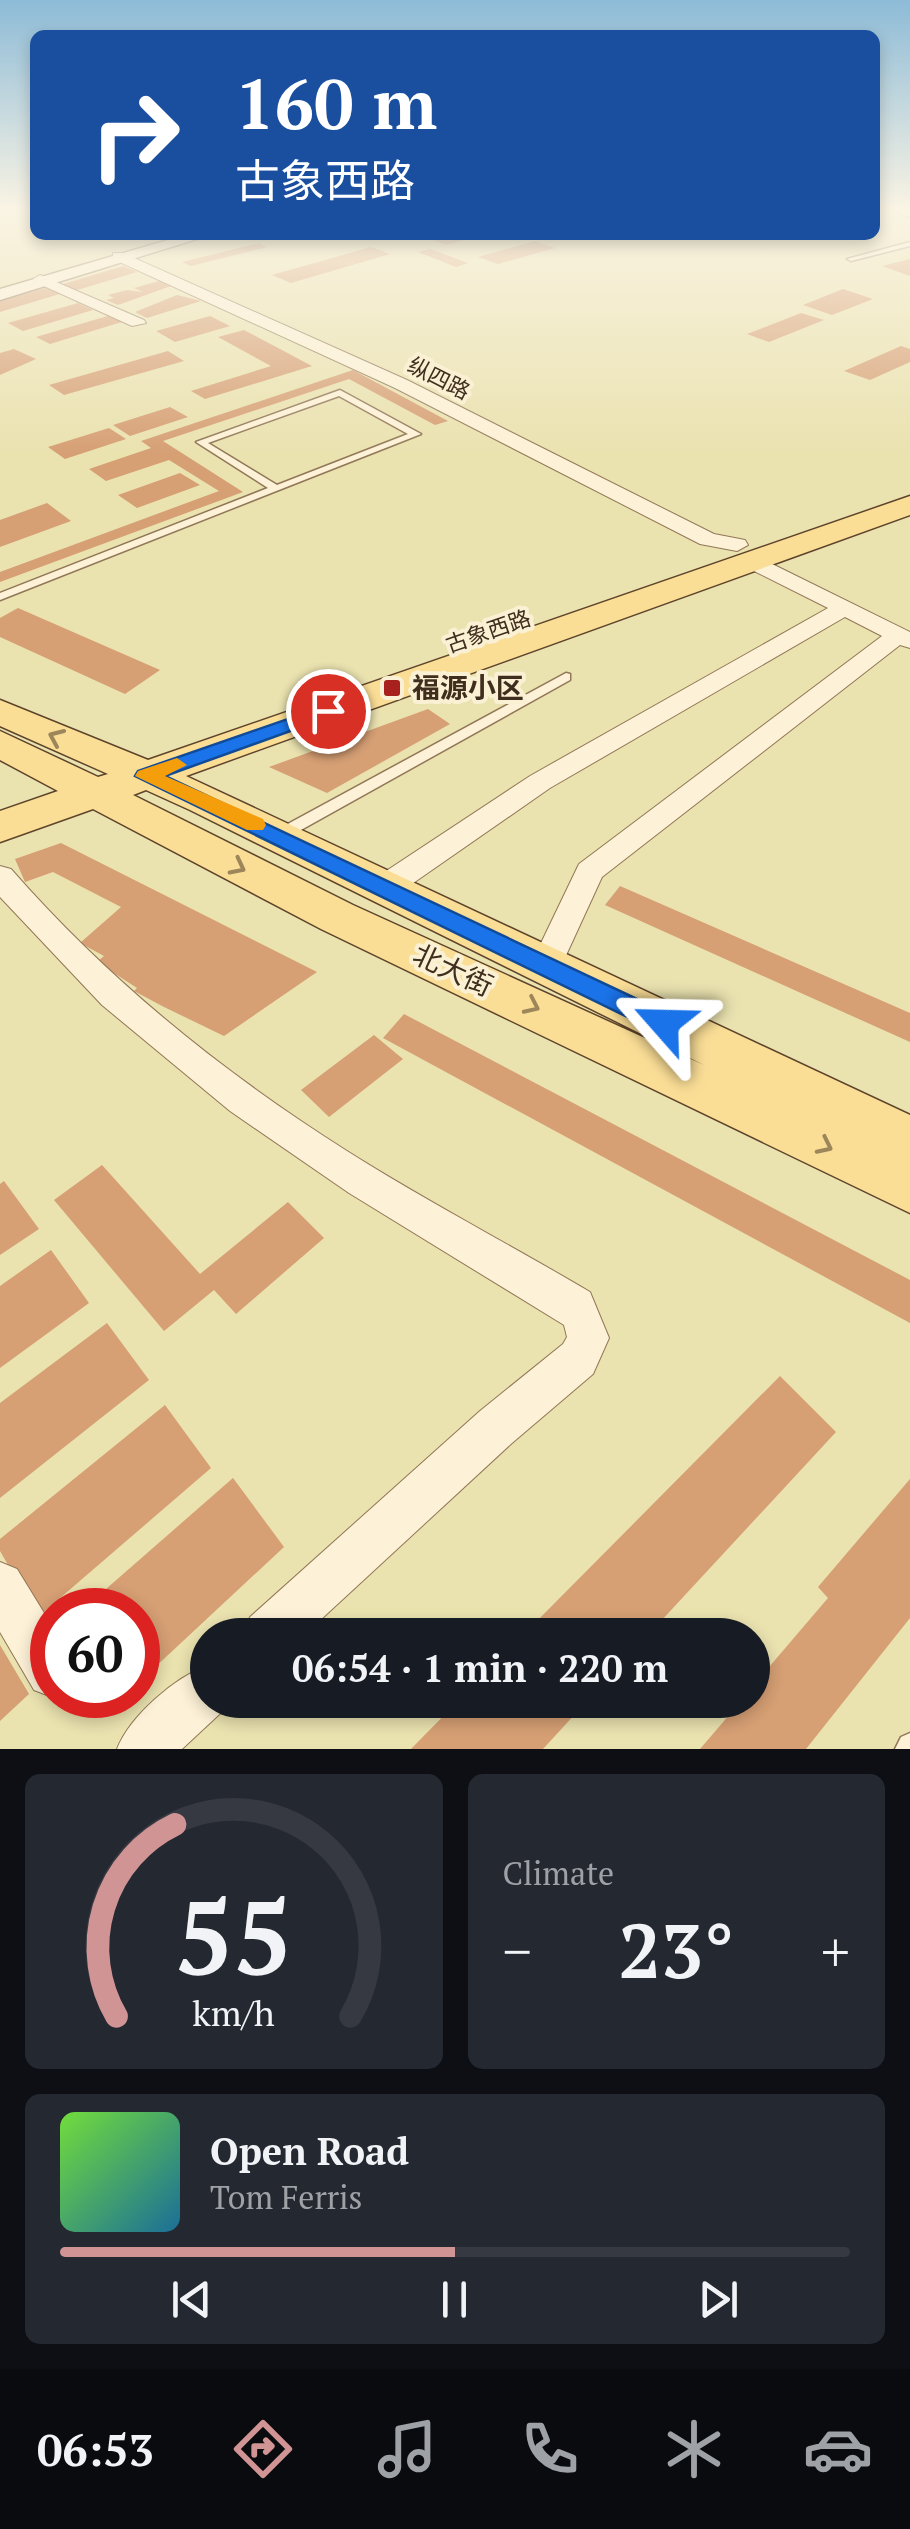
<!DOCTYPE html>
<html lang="en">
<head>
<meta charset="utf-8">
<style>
	body { margin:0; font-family:"PT Serif","Noto Sans SC",serif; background:#242831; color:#f1f3f6; height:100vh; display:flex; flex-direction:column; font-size:38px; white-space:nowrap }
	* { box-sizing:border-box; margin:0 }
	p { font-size:32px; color:#9ea1a6 }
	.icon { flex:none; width:55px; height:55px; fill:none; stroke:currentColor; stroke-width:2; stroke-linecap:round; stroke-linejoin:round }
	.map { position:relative; height:1749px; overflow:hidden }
	.side { display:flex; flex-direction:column; gap:25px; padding:25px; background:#0d0f14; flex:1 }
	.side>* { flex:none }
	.guide { position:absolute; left:30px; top:30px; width:850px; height:210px; border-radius:15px; box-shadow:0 5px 15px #0003; background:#1a4fa0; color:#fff; overflow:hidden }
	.speed { position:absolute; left:30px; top:1588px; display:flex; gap:20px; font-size:50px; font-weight:700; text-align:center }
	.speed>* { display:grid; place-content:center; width:130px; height:130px; border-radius:50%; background:#171b24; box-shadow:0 5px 15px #0003; line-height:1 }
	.speed .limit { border:15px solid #d22; background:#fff; color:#111 }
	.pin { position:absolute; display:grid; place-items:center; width:85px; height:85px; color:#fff; margin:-42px; border:5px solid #fff; border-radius:50%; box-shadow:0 2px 10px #0007 }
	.me { position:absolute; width:110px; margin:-55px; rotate:295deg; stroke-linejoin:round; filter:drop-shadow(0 0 8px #0008) }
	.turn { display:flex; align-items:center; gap:35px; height:210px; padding:0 40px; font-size:45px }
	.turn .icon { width:130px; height:130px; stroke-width:2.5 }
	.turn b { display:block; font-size:70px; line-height:85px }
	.big { font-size:75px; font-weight:600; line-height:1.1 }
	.side .tile { flex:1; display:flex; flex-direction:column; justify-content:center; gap:15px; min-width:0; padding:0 35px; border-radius:15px; background:#242831 }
	.side .dial { align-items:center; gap:0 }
	.dial svg { height:260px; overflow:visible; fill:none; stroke:#363941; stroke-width:7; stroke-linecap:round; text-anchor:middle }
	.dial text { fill:#f1f3f6; stroke:none }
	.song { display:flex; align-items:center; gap:30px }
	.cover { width:120px; height:120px; border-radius:15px; background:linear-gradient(135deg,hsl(100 70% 55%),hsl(200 70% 35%)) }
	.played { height:10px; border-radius:5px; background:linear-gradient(90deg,#d09495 50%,#363941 50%) }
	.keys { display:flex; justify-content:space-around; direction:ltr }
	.heat { display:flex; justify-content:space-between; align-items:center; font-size:55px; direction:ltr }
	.side .tiles { flex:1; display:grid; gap:25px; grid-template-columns:1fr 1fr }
	.tile:last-child { grid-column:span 2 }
	.trip { position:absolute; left:190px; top:1618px; width:580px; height:100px; border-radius:50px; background:#171b24; box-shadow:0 5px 15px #0003; font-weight:600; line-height:100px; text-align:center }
	.tab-bar { display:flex; height:160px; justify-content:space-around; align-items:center; background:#090b0e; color:#9ea1a6 }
	.tab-bar .icon { width:70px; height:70px }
	.tab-bar .current { color:#d09495 }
	.tab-bar b { font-size:45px; color:#f1f3f6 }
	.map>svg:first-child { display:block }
	.farmland { fill:#eae2af; fill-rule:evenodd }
	.building { fill:#d69f74 }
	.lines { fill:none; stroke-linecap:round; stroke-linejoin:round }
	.service-casing { stroke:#917757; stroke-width:3 }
	.minor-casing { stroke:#917757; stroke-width:2 }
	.tertiary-casing { stroke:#917757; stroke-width:3 }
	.primary-casing { stroke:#5e442b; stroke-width:3 }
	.service { fill:#fdf2d7; fill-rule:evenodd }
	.minor { fill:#fdf2d7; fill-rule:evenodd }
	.tertiary { fill:#fdf2d7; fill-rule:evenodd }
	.primary { fill:#fbde96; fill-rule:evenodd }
	.oneway { stroke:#9d865a }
	.route { fill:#1a73e8; stroke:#114b97; stroke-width:2.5 }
	.slow { fill:#f59e0b }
	.poi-dot { fill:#a8211f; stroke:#faf0d3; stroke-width:4 }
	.labels { text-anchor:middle; stroke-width:8; stroke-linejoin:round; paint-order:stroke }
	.far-street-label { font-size:22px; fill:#3f2e1d; stroke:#faf0d3 }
	.poi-label { font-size:28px; font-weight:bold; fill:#3f2e1d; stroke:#faf0d3; text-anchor:start }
	.street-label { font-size:28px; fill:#3f2e1d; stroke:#faf0d3 }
</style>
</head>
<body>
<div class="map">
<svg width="910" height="1749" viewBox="0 0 910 1749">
	<rect width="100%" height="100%" fill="#f4e6c3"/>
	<!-- farmland -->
	<path class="farmland" d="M0 210H35V235H875V210H910V1749H0ZM52 1610H138V1695H52ZM208 1635H752V1700H208Z"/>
	<!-- building -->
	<path class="building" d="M438 235H480V236L446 245 427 238Z
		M535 241 555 248 498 264 478 257Z
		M259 243 267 247 191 266 182 262Z
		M371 247 390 254 291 283 272 275Z
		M430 249 468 263 456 267 418 252Z
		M910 259V276L882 266Z
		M123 266 137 272 74 291 60 285Z
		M159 281 171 286 118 305 106 300 114 298 108 295 127 290 143 292 134 288Z
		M49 287 63 293 0 312V301Z
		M843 289 873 299 832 315 803 305Z
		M177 295 201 301 147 318 135 312Z
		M78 303 93 310 23 331 8 323Z
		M801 313 824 320 769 342 747 334Z
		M111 315 125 321 50 344 36 337Z
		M210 316 230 326 175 342 156 331Z
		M244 330 312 366 205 399 191 391 271 366 218 337Z
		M901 346 910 349V362L870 380 844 371Z
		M14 349 36 359 0 375V353Z
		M168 351 184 361 64 395 49 385Z
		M353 370 448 421 435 425 349 379 163 441 243 492 0 582V572L219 491 169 460 106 481 89 469 151 448 141 441Z
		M170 407 188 417 130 436 113 425Z
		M109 428 126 439 65 459 48 447Z
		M180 473 200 485 137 508 118 495Z
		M47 503 71 521 0 547V520Z
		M18 608 160 670 125 694 0 637V618Z
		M428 709 450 724 327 793 269 767Z
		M61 843 317 972 224 1036 164 1007 134 991 137 988 97 962 104 956 80 943 121 907 53 872 25 882 15 859Z
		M620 886 910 1013V1042L605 905Z
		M404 1014 910 1280V1323L383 1038Z
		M374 1035 403 1059 329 1117 301 1090Z
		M102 1165 200 1274 288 1202 324 1238 236 1314 214 1290 164 1331 54 1200Z
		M4 1181 39 1229 0 1255V1184Z
		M51 1250 89 1303 0 1368V1286Z
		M107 1323 149 1380 0 1498V1403Z
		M780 1376 836 1432 648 1635H523Z
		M165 1405 211 1468 38 1617 0 1551V1539Z
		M233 1478 284 1547 138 1683V1610H82Z
		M910 1479V1618L806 1749H700L742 1700H752V1687L828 1598 818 1587Z
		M0 1645 29 1694 0 1721Z
		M459 1700H588L543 1749H411Z"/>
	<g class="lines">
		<defs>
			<path id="service" d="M910 242V246L851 261 847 259Z
				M340 390 421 434 0 600V593L268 488 196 442ZM339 396 408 434 277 485 208 443Z
				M566 673 570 674V680L283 840 278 841 271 836 273 832Z
				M910 1733V1749H895L901 1737Z"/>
			<path id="minor" d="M113 253H123L407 380 714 534 745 540 748 545 737 551 700 544 395 388 113 259Z
				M40 275 144 320 146 323 132 326 35 282 33 279Z
				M752 554 910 632V648L900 645 602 877 557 975 546 978 535 975 530 966 579 864 882 636 845 617 550 788 396 895 385 898 374 895 370 887 374 879 530 776 828 608 744 566 741 561 744 556Z
				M0 866 11 869C108 980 222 1072 347 1151 426 1201 509 1244 590 1292L609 1338 593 1374 512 1443 304 1635H243L250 1617 480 1411 563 1344 567 1337 564 1325 349 1193 230 1111 102 1005 0 897Z
				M0 1562 17 1569 52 1626V1695H58L52 1697 34 1690 0 1632Z
				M208 1665V1700H229L226 1708 182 1749H117C130 1716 174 1678 208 1665Z"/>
			<path id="tertiary" d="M897 210H910V217L899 213Z
				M185 235H210L0 300V289Z"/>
			<path id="primary" d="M910 496V515L186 776 910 1115V1213L321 929 93 809 0 842V811L58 791 0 760V731L98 777 108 774 0 726V700L148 760ZM146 790 190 810 704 1065 353 905 133 795Z"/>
		</defs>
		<!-- service casing -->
		<use href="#service" class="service-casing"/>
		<!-- minor casing -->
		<use href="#minor" class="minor-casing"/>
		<!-- tertiary casing -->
		<use href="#tertiary" class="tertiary-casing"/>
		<!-- primary casing -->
		<use href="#primary" class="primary-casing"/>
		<!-- service -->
		<use href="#service" class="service"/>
		<!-- minor -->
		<use href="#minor" class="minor"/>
		<!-- tertiary -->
		<use href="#tertiary" class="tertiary"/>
		<!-- primary -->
		<use href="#primary" class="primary"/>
	</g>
	<!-- one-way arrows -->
	<defs><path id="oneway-chevron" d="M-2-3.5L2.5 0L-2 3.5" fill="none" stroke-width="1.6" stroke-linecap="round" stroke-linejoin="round" transform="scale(2.5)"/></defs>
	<g class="oneway">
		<use href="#oneway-chevron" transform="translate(56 737) rotate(-156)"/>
		<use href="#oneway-chevron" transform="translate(238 867) rotate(27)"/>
		<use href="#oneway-chevron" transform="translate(532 1006) rotate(25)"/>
		<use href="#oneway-chevron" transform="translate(825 1146) rotate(26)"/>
	</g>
	<!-- sky -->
	<linearGradient id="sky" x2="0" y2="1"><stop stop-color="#8dbbd7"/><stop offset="0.46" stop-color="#faf4e4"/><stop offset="1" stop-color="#faf4e4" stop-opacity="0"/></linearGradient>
	<rect width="910" height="455" fill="url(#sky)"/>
	<!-- route -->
	<path class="route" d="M328 705 338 711 335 715 165 776 673 1016 676 1023 673 1030H654L135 776 138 771Z"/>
	<!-- slow -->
	<path class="slow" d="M177 758 187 765 165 776 263 819 266 825 263 830H247L135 776 138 771Z"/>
	<!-- markers -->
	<rect class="poi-dot" x="382" y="678" width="20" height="20" rx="5"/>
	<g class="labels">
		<!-- far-street labels -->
		<g class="far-street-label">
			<text transform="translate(439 378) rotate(27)" y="8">纵四路</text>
			<text transform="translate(488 631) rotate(-19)" y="8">古象西路</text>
		</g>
		<!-- poi labels -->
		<g class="poi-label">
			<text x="412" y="698">福源小区</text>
		</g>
		<!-- street labels -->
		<g class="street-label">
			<text transform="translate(453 970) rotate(25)" y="10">北大街</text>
		</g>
	</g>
</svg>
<div class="speed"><div class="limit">60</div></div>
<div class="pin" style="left:328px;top:711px;background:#d93025"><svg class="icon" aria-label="arrive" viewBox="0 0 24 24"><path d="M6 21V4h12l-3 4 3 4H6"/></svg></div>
<svg class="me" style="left:664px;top:1023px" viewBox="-20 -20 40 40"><path d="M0-17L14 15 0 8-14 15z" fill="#1a73e8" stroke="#fff" stroke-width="4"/></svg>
<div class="trip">06:54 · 1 min · 220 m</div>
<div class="guide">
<div class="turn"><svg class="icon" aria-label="right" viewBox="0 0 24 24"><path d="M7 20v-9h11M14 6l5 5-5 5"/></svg><div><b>160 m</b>古象西路</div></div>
</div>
</div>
<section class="side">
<div class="tiles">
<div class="tile dial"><svg viewBox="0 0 100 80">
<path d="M14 69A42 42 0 1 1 86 69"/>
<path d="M14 69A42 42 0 0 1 32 10" stroke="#d09495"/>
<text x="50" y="56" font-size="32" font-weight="700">55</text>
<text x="50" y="72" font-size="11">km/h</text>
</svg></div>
<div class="tile"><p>Climate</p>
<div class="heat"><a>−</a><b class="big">23°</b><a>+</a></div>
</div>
<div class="tile">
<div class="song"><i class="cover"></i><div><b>Open Road</b><p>Tom Ferris</p></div></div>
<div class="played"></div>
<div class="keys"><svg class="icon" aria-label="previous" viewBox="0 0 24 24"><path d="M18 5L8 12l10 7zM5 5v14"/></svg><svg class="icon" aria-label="pause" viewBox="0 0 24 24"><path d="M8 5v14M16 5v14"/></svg><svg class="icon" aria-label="next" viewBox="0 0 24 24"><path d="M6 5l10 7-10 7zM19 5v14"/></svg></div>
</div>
</div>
</section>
<nav class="tab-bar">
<b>06:53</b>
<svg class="icon current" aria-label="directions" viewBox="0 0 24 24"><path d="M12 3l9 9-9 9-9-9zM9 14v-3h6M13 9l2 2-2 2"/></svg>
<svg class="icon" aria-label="music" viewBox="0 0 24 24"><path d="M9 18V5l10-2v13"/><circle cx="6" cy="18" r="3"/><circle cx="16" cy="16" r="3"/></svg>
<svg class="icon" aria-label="phone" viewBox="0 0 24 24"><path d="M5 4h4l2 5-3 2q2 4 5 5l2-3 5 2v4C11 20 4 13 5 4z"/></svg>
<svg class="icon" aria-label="climate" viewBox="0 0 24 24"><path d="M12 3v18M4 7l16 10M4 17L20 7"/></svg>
<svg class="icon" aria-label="car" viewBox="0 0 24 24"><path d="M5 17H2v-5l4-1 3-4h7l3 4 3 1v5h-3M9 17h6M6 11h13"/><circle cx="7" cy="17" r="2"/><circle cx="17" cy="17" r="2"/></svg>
</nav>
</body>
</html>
